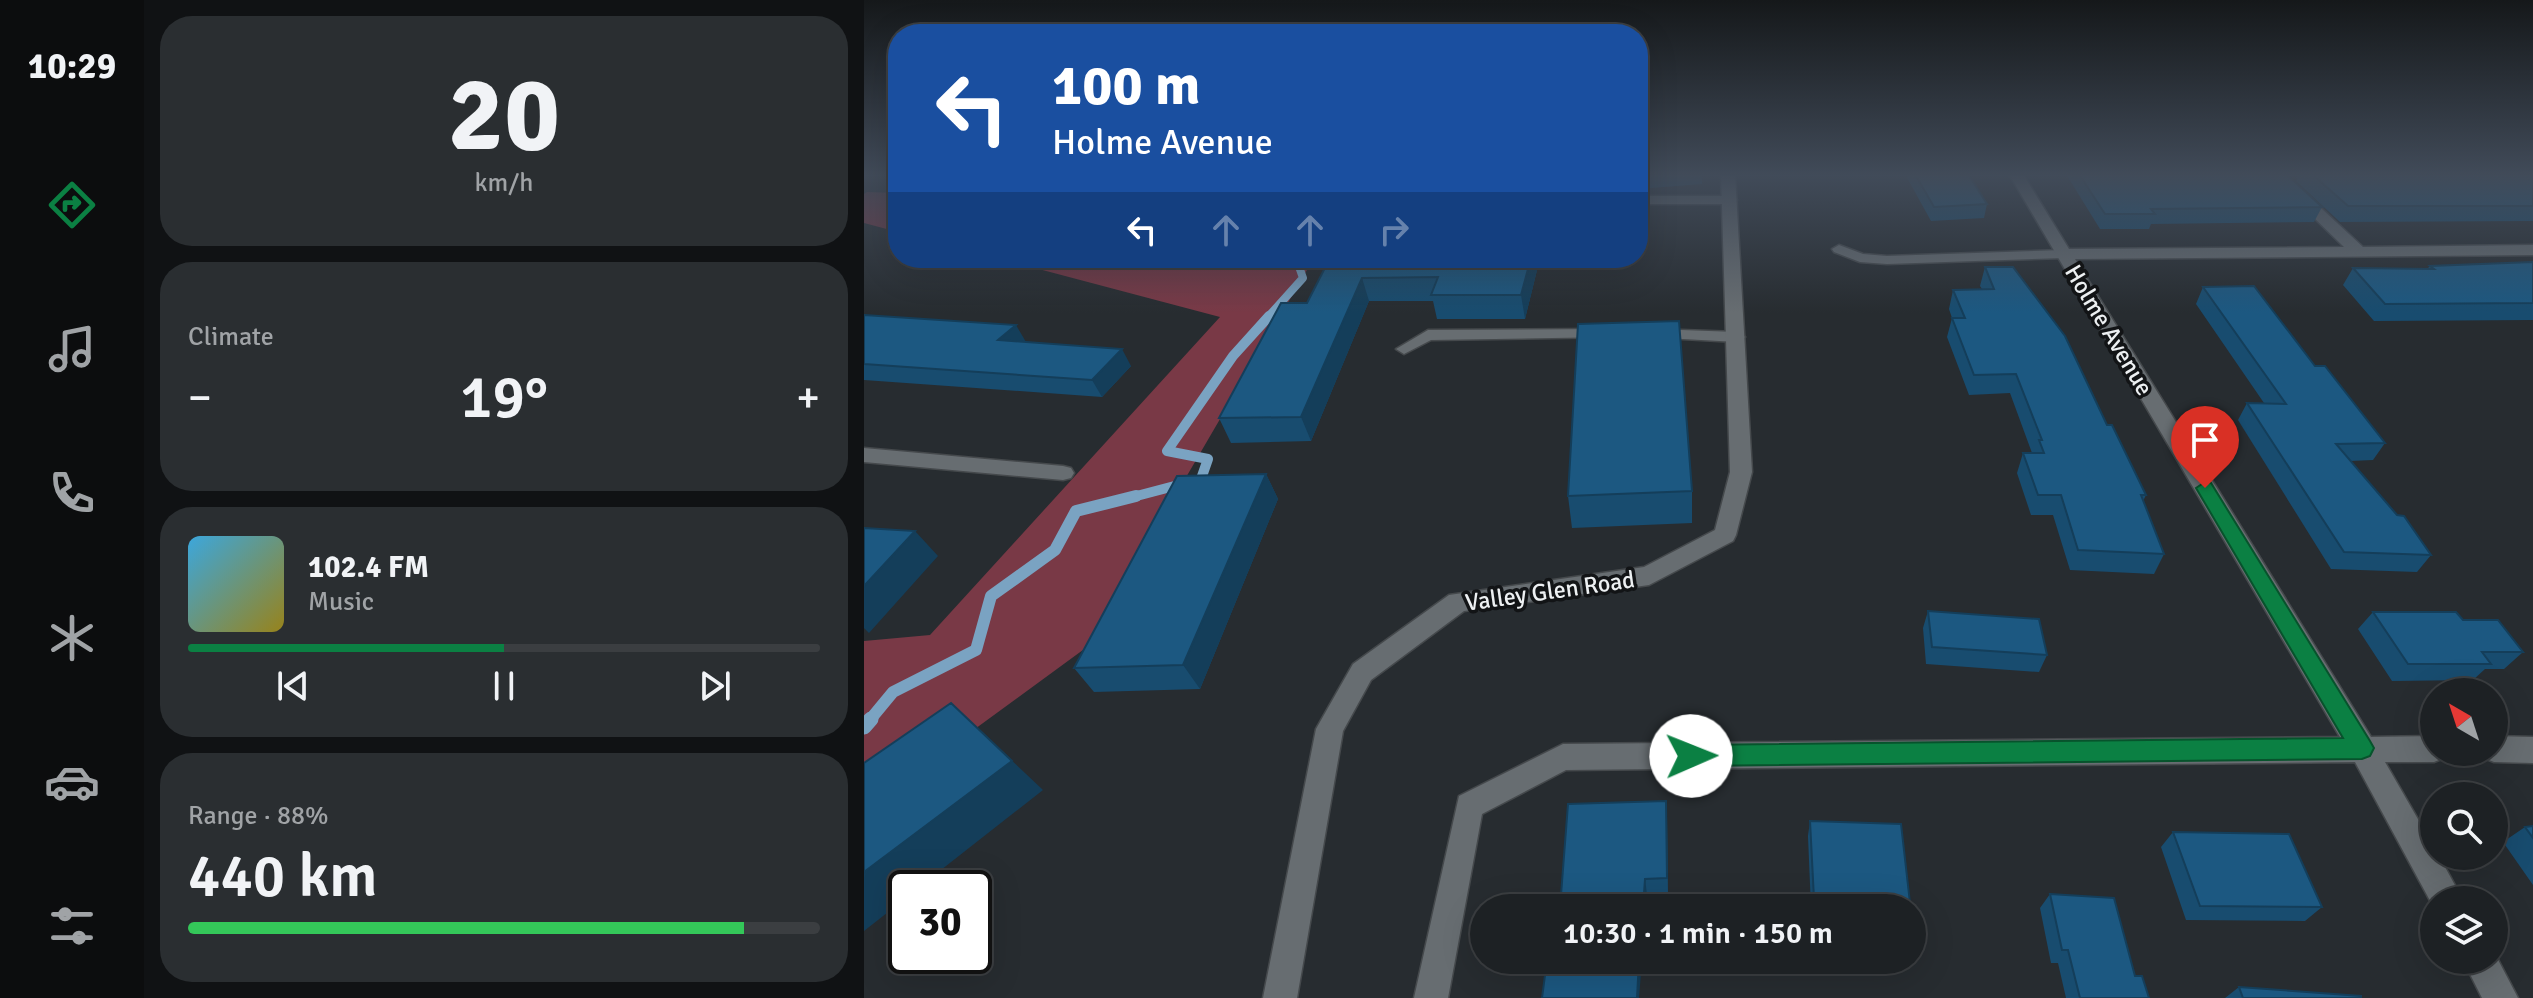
<!DOCTYPE html>
<html lang="en">
<head>
<meta charset="utf-8">
<style>
	body { margin:0; font-family:Signika,sans-serif; background:#2a2e31; color:#f1f3f6; height:100vh; display:flex; flex-direction:column; font-size:30px; white-space:nowrap }
	* { box-sizing:border-box; margin:0 }
	p { font-size:26px; color:#a0a3a6 }
	.icon { flex:none; width:44px; height:44px; fill:none; stroke:currentColor; stroke-width:2; stroke-linecap:round; stroke-linejoin:round }
	.map { position:relative; flex:1; overflow:hidden }
	.side { display:flex; flex-direction:column; gap:16px; padding:16px; background:#101214; width:720px }
	.side>* { flex:none }
	.top-card { position:absolute; left:24px; top:24px; width:760px; height:244px; border-radius:32px; box-shadow:0 8px 32px #0002,0 0 0 2px #3b3e41; background:#1a4fa0; color:#fff; overflow:hidden }
	.needle { width:52px; rotate:321deg }
	.controls { position:absolute; left:1556px; top:678px; display:grid; gap:16px }
	.controls a { display:grid; place-items:center; width:88px; height:88px; border-radius:50%; background:#1d2124; box-shadow:0 8px 32px #0002,0 0 0 2px #3b3e41; font-size:40px }
	.speed { position:absolute; left:24px; top:870px; display:flex; gap:16px; font-size:40px; font-weight:700; text-align:center }
	.speed>* { display:grid; place-content:center; width:104px; height:104px; border-radius:50%; background:#1d2124; box-shadow:0 8px 32px #0002,0 0 0 2px #3b3e41; line-height:1 }
	.speed .limit { border:4px solid #111; border-radius:12px; background:#fff; color:#111 }
	.pin { position:absolute; display:grid; place-items:center; width:68px; height:68px; color:#fff; margin:-82px -34px; border-radius:50% 50% 50% 0; rotate:-45deg; box-shadow:0 0 8px #0007 }
	.pin .icon { rotate:45deg }
	.me { position:absolute; width:88px; margin:-44px; rotate:89deg; stroke-linejoin:round; filter:drop-shadow(0 0 6px #0008) }
	.turn { display:flex; align-items:center; gap:28px; height:168px; padding:0 32px; font-size:36px }
	.turn .icon { width:104px; height:104px; stroke-width:2.5 }
	.turn b { display:block; font-size:56px; line-height:68px }
	.lanes { display:flex; align-items:center; height:76px; padding:0 32px; background:#0003; justify-content:center; gap:40px; direction:ltr }
	.lanes .off { opacity:.35 }
	.big { font-size:60px; font-weight:600; line-height:1.1 }
	.side .widget { flex:1; display:flex; flex-direction:column; justify-content:center; gap:12px; min-width:0; padding:0 28px; border-radius:32px; background:#2a2e31 }
	.side .dial { align-items:center; gap:0 }
	.dial b { font-size:104px; line-height:1 }
	.song { display:flex; align-items:center; gap:24px }
	.cover { width:96px; height:96px; border-radius:12px; background:linear-gradient(135deg,hsl(200 70% 55%),hsl(50 70% 35%)) }
	.played { height:8px; border-radius:4px; background:linear-gradient(90deg,#0b8043 50%,#3b3e41 50%) }
	.keys { display:flex; justify-content:space-around; direction:ltr }
	.heat { display:flex; justify-content:space-between; align-items:center; font-size:44px; direction:ltr }
	.charge { height:12px; border-radius:6px; background:linear-gradient(90deg,#34c759 88%,#3b3e41 0) }
	.trip { position:absolute; left:606px; top:894px; width:456px; height:80px; border-radius:40px; background:#1d2124; box-shadow:0 8px 32px #0002,0 0 0 2px #3b3e41; font-weight:600; line-height:80px; text-align:center }
	main { display:flex; flex:1; min-height:0 }
	.menu { display:flex; flex-direction:column; width:144px; justify-content:space-around; align-items:center; background:#0c0d0e; color:#a0a3a6 }
	.menu .icon { width:56px; height:56px }
	.menu .on { color:#0b8043 }
	.menu b { font-size:36px; color:#f1f3f6 }
	.map>svg:first-child { display:block }
	.forest { fill:#793946 }
	.lines { fill:none; stroke-linecap:round; stroke-linejoin:round }
	.stream-far3 { stroke:#7aa3c2; stroke-width:8 }
	.stream-far2 { stroke:#7aa3c2; stroke-width:10 }
	.stream-far1 { stroke:#7aa3c2; stroke-width:12 }
	.stream { stroke:#7aa3c2; stroke-width:15 }
	.service-casing { stroke:#45494c; stroke-width:3 }
	.minor-casing { stroke:#45494c; stroke-width:3 }
	.service { fill:#676d71; fill-rule:evenodd }
	.minor { fill:#676d71; fill-rule:evenodd }
	.wall { fill:#184c6f }
	.shaded-wall { fill:#143e5a }
	.building { fill:#1c5881; stroke:#143e5a; stroke-width:2 }
	.route { fill:#0b8043; stroke:#07532c; stroke-width:2 }
	.labels { text-anchor:middle; stroke-width:7; stroke-linejoin:round; paint-order:stroke }
	.street-label { font-size:24px; fill:#edf0f2; stroke:#121416 }
</style>
</head>
<body>
<main>
<nav class="menu">
<b>10:29</b>
<svg class="icon on" aria-label="directions" viewBox="0 0 24 24"><path d="M12 3l9 9-9 9-9-9zM9 14v-3h6M13 9l2 2-2 2"/></svg>
<svg class="icon" aria-label="music" viewBox="0 0 24 24"><path d="M9 18V5l10-2v13"/><circle cx="6" cy="18" r="3"/><circle cx="16" cy="16" r="3"/></svg>
<svg class="icon" aria-label="phone" viewBox="0 0 24 24"><path d="M5 4h4l2 5-3 2q2 4 5 5l2-3 5 2v4C11 20 4 13 5 4z"/></svg>
<svg class="icon" aria-label="climate" viewBox="0 0 24 24"><path d="M12 3v18M4 7l16 10M4 17L20 7"/></svg>
<svg class="icon" aria-label="car" viewBox="0 0 24 24"><path d="M5 17H2v-5l4-1 3-4h7l3 4 3 1v5h-3M9 17h6M6 11h13"/><circle cx="7" cy="17" r="2"/><circle cx="17" cy="17" r="2"/></svg>
<svg class="icon" aria-label="filters" viewBox="0 0 24 24"><path d="M4 7h16M4 17h16"/><circle cx="9" cy="7" r="2"/><circle cx="15" cy="17" r="2"/></svg>
</nav>
<section class="side">
<div class="widget dial"><b>20</b><p>km/h</p></div>
<div class="widget"><p>Climate</p>
<div class="heat"><a>−</a><b class="big">19°</b><a>+</a></div>
</div>
<div class="widget">
<div class="song"><i class="cover"></i><div><b>102.4 FM</b><p>Music</p></div></div>
<div class="played"></div>
<div class="keys"><svg class="icon" aria-label="previous" viewBox="0 0 24 24"><path d="M18 5L8 12l10 7zM5 5v14"/></svg><svg class="icon" aria-label="pause" viewBox="0 0 24 24"><path d="M8 5v14M16 5v14"/></svg><svg class="icon" aria-label="next" viewBox="0 0 24 24"><path d="M6 5l10 7-10 7zM19 5v14"/></svg></div>
</div>
<div class="widget"><p>Range · 88%</p><b class="big">440 km</b><div class="charge"></div></div>
</section>
<div class="map">
<svg width="1669" height="998" viewBox="0 0 1669 998">
	<rect width="100%" height="100%" fill="#272c30"/>
	<!-- forest -->
	<path class="forest" d="M3 192 34 193V232L0 223V194Z
		M133 258H450L223 647 0 810V641L66 635 356 317Z"/>
	<g class="lines">
		<!-- stream-far3 -->
		<path class="stream-far3" d="M403 318 439 278 432 258"/>
		<!-- stream-far2 -->
		<path class="stream-far2" d="M265 498 337 479 344 459 303 451 369 356 405 316"/>
		<!-- stream-far1 -->
		<path class="stream-far1" d="M5 721 29 692 112 650 127 596 191 550 212 511 272 496"/>
		<!-- stream -->
		<path class="stream" d="M0 727 7 719"/>
		<defs>
			<path id="service" d="M774 196H866L873 200 866 204H774Z
				M975 245 999 254 1023 256 1199 250 1206 254 1199 258 1023 264 996 262 970 252 968 249Z
				M741 329 747 331V337L567 340 540 354 532 349 564 330Z
				M789 329 873 332 881 337 873 342 783 337V331Z"/>
			<path id="minor" d="M857 174H871L888 472 872 535 869 541 785 585 600 611 507 680 479 731 433 998H399L452 729 489 664 585 595 780 567 851 530 866 472Z
				M1145 174H1159L1205 249 1480 247 1405 174H1420L1499 247 1669 245V255L1211 259 1507 737 1570 736V752H1583L1580 758 1570 762H1521L1570 847V856H1575L1599 900H1570V908L1491 762 702 770 618 814 584 998H550L595 796 699 744 1476 737Z
				M0 448 199 466 207 468 210 473 207 478 199 480 0 462Z
				M1630 736 1669 737V763L1630 762 1620 758 1617 752H1630Z
				M1630 952 1654 998H1618L1599 960H1630Z"/>
		</defs>
		<!-- service casing -->
		<use href="#service" class="service-casing"/>
		<!-- minor casing -->
		<use href="#minor" class="minor-casing"/>
		<!-- service -->
		<use href="#service" class="service"/>
		<!-- minor -->
		<use href="#minor" class="minor"/>
	</g>
	<!-- wall -->
	<path class="wall" d="M774 174H838V184L774 189Z
		M1041 174H1104L1123 204 1120 218 1067 221Z
		M1202 174H1422L1458 207 1450 222 1287 224 1285 229H1236Z
		M1435 174H1669V221L1476 222 1432 181Z
		M466 258H676L661 319H573L569 301H505L447 441 367 443 355 418 443 303Z
		M1669 262V320L1510 321 1479 285 1489 268 1563 269 1566 266Z
		M1121 267 1243 425 1282 495 1279 501 1300 554 1290 574 1206 570 1189 515H1167L1153 473 1159 453H1168L1146 393 1105 395 1083 337 1088 318 1085 309 1089 290 1118 289 1116 286Z
		M1339 287 1451 366 1521 443 1509 460 1486 461 1567 555 1553 572 1467 569 1374 420 1383 403H1400L1332 304Z
		M0 315 162 342 267 366 238 397 0 380Z
		M402 474 414 499 336 689 230 692 210 668Z
		M828 491V523L708 528 704 496Z
		M1064 611 1183 655 1175 672 1062 664 1059 628Z
		M1509 612 1599 620 1659 652 1640 669H1621L1609 680 1528 681 1494 629Z
		M803 816 804 893 783 894 696 908Z
		M946 821 1046 903 1044 908H947L944 836Z
		M1669 826V885L1639 842 1661 827Z
		M1309 832 1458 907 1441 921 1322 920 1297 847Z
		M1186 894 1271 976 1285 998H1202L1194 963H1187L1176 908Z
		M1375 987 1497 998H1361Z"/>
	<!-- shaded-wall -->
	<path class="shaded-wall" d="M667 258H676L661 319 657 295Z
		M498 278 505 301 447 441 437 417Z
		M152 325 162 342 145 357 134 340Z
		M258 349 267 366 238 397 228 380Z
		M402 474 414 499 336 689 319 665Z
		M51 531 74 556 5 633 0 628V586Z
		M87 703 179 790 54 888H42V898L0 931V872Z
		M781 879 783 894 782 908H779Z
		M775 960H778L775 998H773Z"/>
	<!-- building -->
	<path class="building" d="M1051 174H1104L1123 204 1070 207Z
		M1215 174H1422L1458 207 1287 209 1291 214H1241Z
		M1448 174H1669L1668 176 1669 177V206H1484Z
		M466 258H667L657 295H567L574 277 498 278 437 417 355 418 417 303H443Z
		M1669 262V303L1521 304 1489 268 1570 269 1566 266Z
		M1121 267H1149L1201 336 1243 425H1248L1282 495H1277L1300 554 1214 550 1197 495H1174L1159 453H1180L1175 440H1178L1152 374 1110 375 1088 318H1101L1089 290 1130 289Z
		M1390 286 1451 366H1461L1521 443 1472 444 1533 515 1540 516 1567 555 1480 552 1383 403 1422 404 1339 287Z
		M0 315 152 325 134 340 258 349 228 380 0 364Z
		M815 321 828 491 704 496 714 324Z
		M402 474 319 665 210 668 313 476Z
		M0 528 51 531 0 586Z
		M1064 611 1175 619 1183 655 1068 647Z
		M1509 612H1592L1599 620H1634L1659 652H1618L1627 664H1544Z
		M87 703 148 761 0 872V763Z
		M802 801 803 878 781 879 779 908H696L704 804Z
		M946 821 1037 824 1046 903 950 899Z
		M1669 826V838L1661 827Z
		M1309 832 1425 834 1458 907 1336 906Z
		M1186 894 1250 898 1271 976H1278L1285 998H1216L1204 950H1198Z
		M683 960H775L773 998H678Z
		M1375 987 1497 996V998H1379Z"/>
	<!-- sky -->
	<linearGradient id="sky" x2="0" y2="1"><stop stop-color="#15181a"/><stop offset="0.56" stop-color="#414b59"/><stop offset="1" stop-color="#414b59" stop-opacity="0"/></linearGradient>
	<rect width="1669" height="313" fill="url(#sky)"/>
	<!-- route -->
	<path class="route" d="M1341 482 1347 483 1506 741 1510 748 1506 756 1498 759 827 766 819 763 815 756 819 748 827 745 1479 738 1332 488Z"/>
	<g class="labels">
		<!-- street labels -->
		<g class="street-label">
			<text transform="translate(1245 330) rotate(59)" y="8">Holme Avenue</text>
			<text transform="translate(686 591) rotate(-8)" y="8">Valley Glen Road</text>
		</g>
	</g>
</svg>
<div class="controls">
<a><svg class="needle" viewBox="-14 -14 28 28"><path d="M0-13l5 13h-10z" fill="#e53935"/><path d="M0 13l5-13h-10z" fill="#a0a3a6"/></svg></a>
<a><svg class="icon" aria-label="search" viewBox="0 0 24 24"><circle cx="10" cy="10" r="6"/><path d="M15 15l6 6"/></svg></a>
<a><svg class="icon" aria-label="layers" viewBox="0 0 24 24"><path d="M12 4l9 5-9 5-9-5zM3 14l9 5 9-5"/></svg></a>
</div>
<div class="speed"><div class="limit">30</div></div>
<div class="pin" style="left:1341px;top:488px;background:#d93025"><svg class="icon" aria-label="arrive" viewBox="0 0 24 24"><path d="M6 21V4h12l-3 4 3 4H6"/></svg></div>
<svg class="me" style="left:827px;top:756px" viewBox="-20 -20 40 40"><circle r="19" fill="#fff"/><path d="M0-13L10 11 0 6-10 11z" fill="#0b8043"/></svg>
<div class="trip">10:30 · 1 min · 150 m</div>
<div class="top-card">
<div class="turn"><svg class="icon" aria-label="left" viewBox="0 0 24 24"><path d="M17 20v-9H6M10 6l-5 5 5 5"/></svg><div><b>100 m</b>Holme Avenue</div></div>
<div class="lanes"><svg class="icon" aria-label="left" viewBox="0 0 24 24"><path d="M17 20v-9H6M10 6l-5 5 5 5"/></svg><svg class="icon off" aria-label="ahead" viewBox="0 0 24 24"><path d="M12 20V5M6 11l6-6 6 6"/></svg><svg class="icon off" aria-label="ahead" viewBox="0 0 24 24"><path d="M12 20V5M6 11l6-6 6 6"/></svg><svg class="icon off" aria-label="right" viewBox="0 0 24 24"><path d="M7 20v-9h11M14 6l5 5-5 5"/></svg></div>
</div>
</div>
</main>
</body>
</html>
